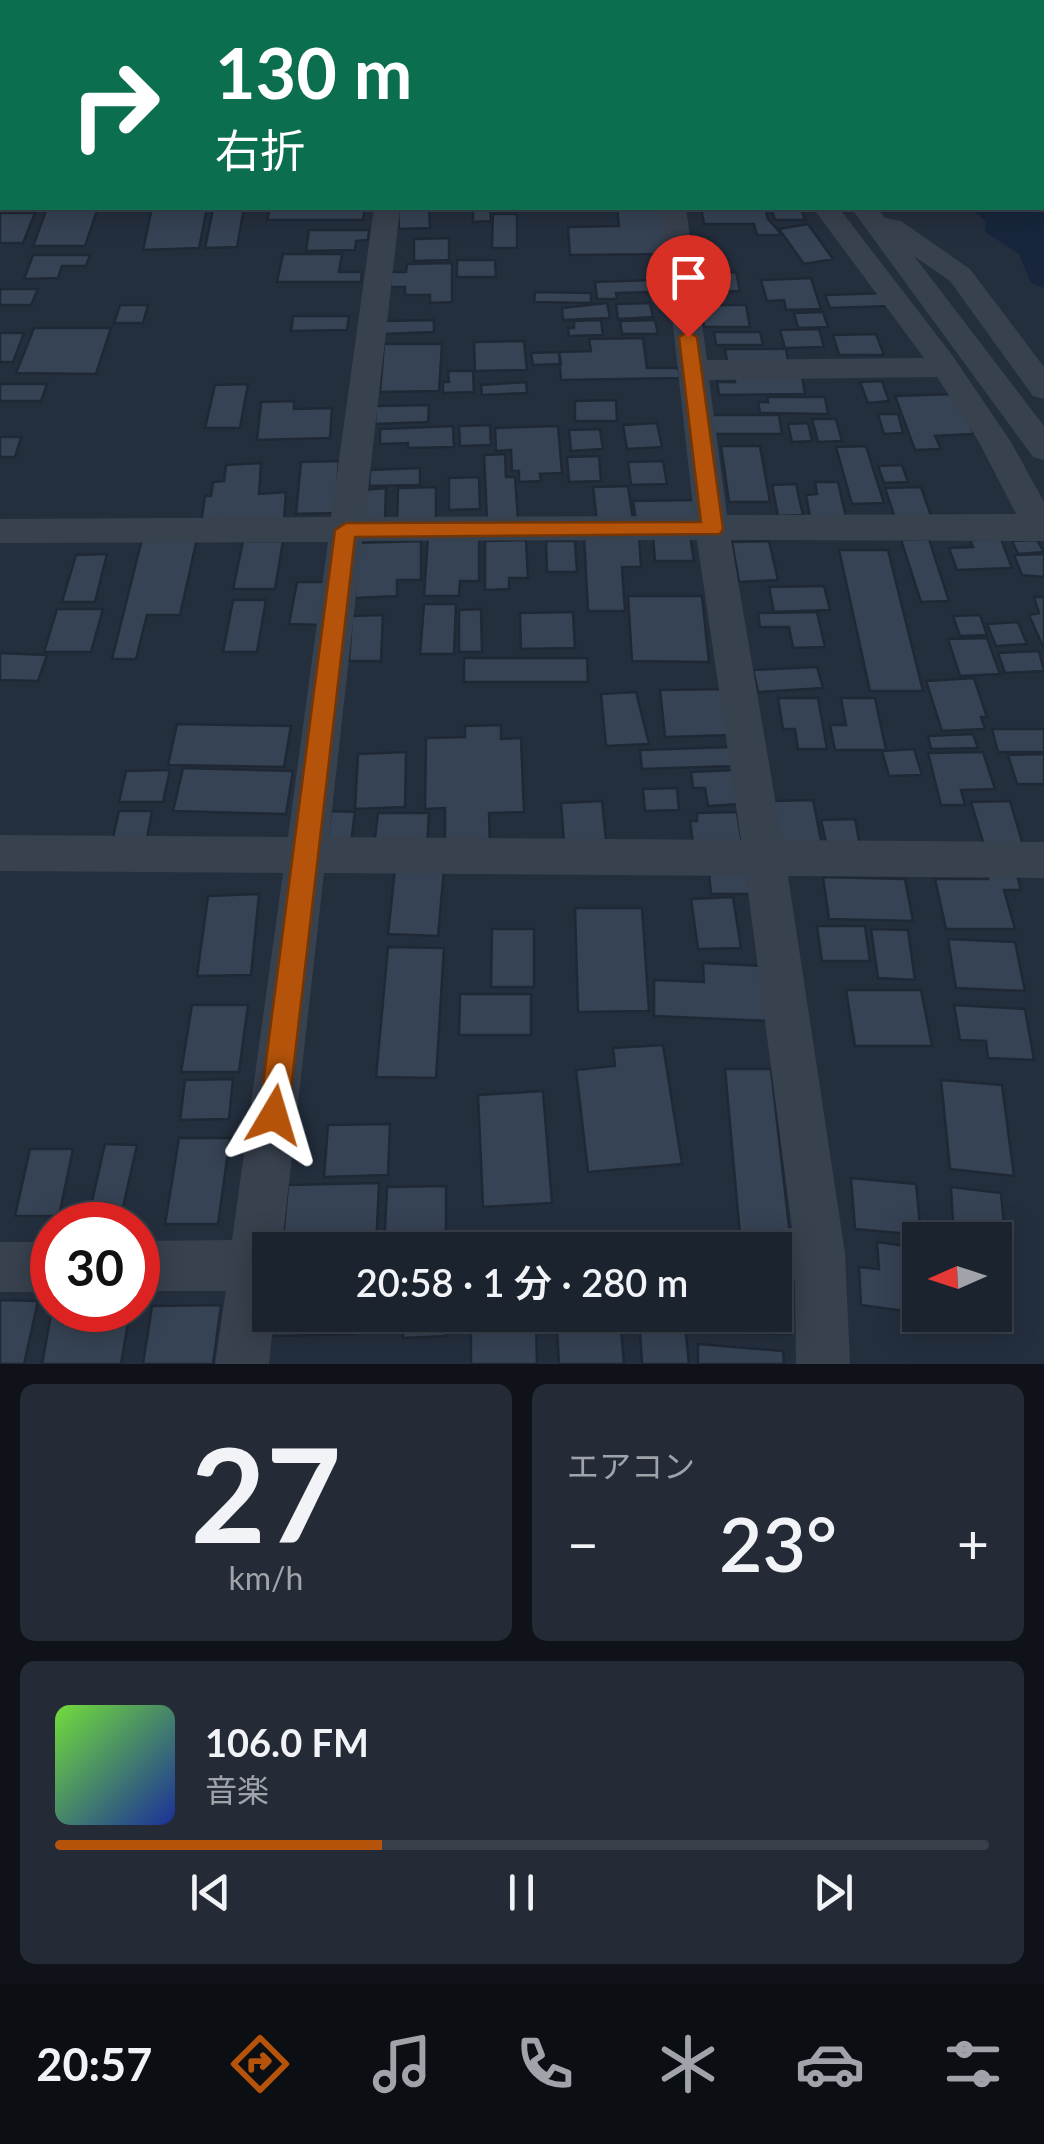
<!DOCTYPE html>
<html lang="ja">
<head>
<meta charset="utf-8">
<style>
	body { margin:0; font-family:Lato,"Noto Sans JP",sans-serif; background:#242b36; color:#f1f3f6; height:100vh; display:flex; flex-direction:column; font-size:38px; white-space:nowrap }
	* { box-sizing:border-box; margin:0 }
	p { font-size:32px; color:#a0a4aa }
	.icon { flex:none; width:55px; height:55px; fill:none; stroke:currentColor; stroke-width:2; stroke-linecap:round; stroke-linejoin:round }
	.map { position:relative; height:1364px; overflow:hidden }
	.drawer { display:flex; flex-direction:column; gap:20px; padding:20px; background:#0f1319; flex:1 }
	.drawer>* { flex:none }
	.hud { position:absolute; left:0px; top:0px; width:1045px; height:210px; box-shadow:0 5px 25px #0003,0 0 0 2px #39404a; background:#0b6e4f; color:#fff; overflow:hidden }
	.needle { width:65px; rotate:267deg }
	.tools { position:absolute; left:902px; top:1222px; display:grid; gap:20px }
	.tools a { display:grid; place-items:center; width:110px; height:110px; border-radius:0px; background:#1b232e; box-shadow:0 5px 25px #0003,0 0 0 2px #39404a; font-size:50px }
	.speed { position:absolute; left:30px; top:1202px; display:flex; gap:20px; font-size:50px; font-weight:700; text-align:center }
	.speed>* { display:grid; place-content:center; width:130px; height:130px; border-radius:50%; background:#1b232e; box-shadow:0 5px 25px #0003,0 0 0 2px #39404a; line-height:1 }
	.speed .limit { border:15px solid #d22; background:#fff; color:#111 }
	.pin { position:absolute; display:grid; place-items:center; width:85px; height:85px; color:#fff; margin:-102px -42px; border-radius:50% 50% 50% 0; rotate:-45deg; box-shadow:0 0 10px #0007 }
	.pin .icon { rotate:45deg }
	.me { position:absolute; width:110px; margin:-55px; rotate:7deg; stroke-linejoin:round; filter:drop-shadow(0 0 8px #0008) }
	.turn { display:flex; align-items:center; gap:35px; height:210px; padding:0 50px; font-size:45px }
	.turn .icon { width:130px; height:130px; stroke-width:2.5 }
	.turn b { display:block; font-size:70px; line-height:85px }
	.big { font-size:75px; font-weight:600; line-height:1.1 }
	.drawer .widget { flex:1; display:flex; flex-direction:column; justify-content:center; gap:15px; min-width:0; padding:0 35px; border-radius:15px; background:#242b36 }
	.drawer .dial { align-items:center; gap:0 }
	.dial b { font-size:130px; line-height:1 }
	.song { display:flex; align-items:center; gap:30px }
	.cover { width:120px; height:120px; border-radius:15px; background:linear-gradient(135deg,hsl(100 70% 55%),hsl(230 70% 35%)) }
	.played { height:10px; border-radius:5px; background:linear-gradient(90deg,#b45309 35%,#39404a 35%) }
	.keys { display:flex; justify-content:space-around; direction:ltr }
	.heat { display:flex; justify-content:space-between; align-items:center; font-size:55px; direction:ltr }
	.drawer .tiles { flex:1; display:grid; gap:20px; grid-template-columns:1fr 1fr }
	.widget:last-child { grid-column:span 2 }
	.trip { position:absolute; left:252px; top:1232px; width:540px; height:100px; border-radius:0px; background:#1b232e; box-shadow:0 5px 25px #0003,0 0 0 2px #39404a; font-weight:600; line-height:100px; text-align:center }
	.menu { display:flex; height:160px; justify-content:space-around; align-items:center; background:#0b0e12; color:#a0a4aa }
	.menu .icon { width:70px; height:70px }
	.menu .current { color:#b45309 }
	.menu b { font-size:45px; color:#f1f3f6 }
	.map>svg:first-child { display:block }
	.water { fill:#17263c }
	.building { fill:#364354; stroke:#1f2835; stroke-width:2.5 }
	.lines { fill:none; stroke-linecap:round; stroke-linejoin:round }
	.minor { fill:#38414e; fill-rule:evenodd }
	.major { fill:#56606e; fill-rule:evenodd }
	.route { fill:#b45309; stroke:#753606; stroke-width:2.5 }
</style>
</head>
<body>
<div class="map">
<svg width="1044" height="1364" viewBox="0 0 1044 1364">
	<rect width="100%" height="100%" fill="#242f3e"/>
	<!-- water -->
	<path class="water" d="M808 0H1044V288L1031 283 1019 254 985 232 986 221 968 208H1042V2Z"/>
	<!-- building -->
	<path class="building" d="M47 208H98L85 246H33Z
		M152 208H207L199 248 143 250Z
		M244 208 237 247 205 248 213 209Z
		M270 208H365L363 220H267Z
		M398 208H429L430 228 399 229Z
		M473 208H490L491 221 473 222Z
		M617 208H663L670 254 570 255 568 227 619 226Z
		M701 208H765L768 219 782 235H757L754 224H704Z
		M771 208H801L805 220H775Z
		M0 213H35L23 243H0Z
		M493 214H517V248H492Z
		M808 224 833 259 804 264 779 229Z
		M309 230H369L368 240 356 241 355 250 306 251Z
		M449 238V260L414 261V239Z
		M283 254H342L339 272H362L361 282H277Z
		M33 255H90L86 266H62L58 278 24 279Z
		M457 260H495L496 277H457Z
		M452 263V302L430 303V295H405V287H390L391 272H406L407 264Z
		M736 272 740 291 713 292 709 273Z
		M811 278 821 309 786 310 784 300 767 301 761 280Z
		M651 280 654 292 616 293 617 299H597L595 282Z
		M0 289H38L31 305H0Z
		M535 292 591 293V303L534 302Z
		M886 293 891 306 830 308 825 295Z
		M607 303 610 318 563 320 562 308Z
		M650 303 653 317 618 319 616 304Z
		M120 305H148L143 323H114Z
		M701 305H746L750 327H704Z
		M823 312 828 327 798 328 794 313Z
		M293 316H349L347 330 291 331Z
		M434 320V332L384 334V321Z
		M601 320 603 335 569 336 568 328H574V321Z
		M655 320 658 334H622L620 321Z
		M34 328H111L96 374 16 373Z
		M819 329 824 347 785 348 780 330Z
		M714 332H760L763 345H716Z
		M0 333H24L13 362H0Z
		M876 334 884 355H839L833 335Z
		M643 338 647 368H678L680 378 561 380 559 352 591 351 589 339Z
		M524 341 527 370 475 371 474 342Z
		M384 344H442L439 391 380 392Z
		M725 349H786L789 367H728Z
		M559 352 561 364 533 365 531 353Z
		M448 371H473L474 392 443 393V382H449Z
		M734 375 802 376 805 394 719 395 717 382H735Z
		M882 381 889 401 868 403 860 382Z
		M526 382 527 393 482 395 481 385Z
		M0 384H47L41 401H0Z
		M248 384 240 428H205L215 385Z
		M957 394 974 434 935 436 941 449 915 450 895 396Z
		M767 397H825L828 414 760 413 758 402H768Z
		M616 400 617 421H575V401Z
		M294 401V409L332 408 330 438 257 440 261 402Z
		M429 405 428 422 375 424 376 406Z
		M878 414H898L903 433 884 434Z
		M712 415H779L782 434H714Z
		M812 419H836L842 441 818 442Z
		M657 423 662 447 627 449 623 425Z
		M808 423 812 441 792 442 788 424Z
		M490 425 491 445 460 446 459 426Z
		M453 426 454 447 408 448V443L380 444V429Z
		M558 426 562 473 540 474 541 481 519 482V471H512L511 450 496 451 495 428Z
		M600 429 603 449 571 451 569 430Z
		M0 437H21L15 457H0Z
		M721 446H760L770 502H729Z
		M866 446 884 503 852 504 836 447Z
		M505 454 506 477H515L518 519 487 521 484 455Z
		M599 456 601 481 569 482 567 457Z
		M339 461 335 513 296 514 301 462Z
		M663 461 667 484 631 485 628 462Z
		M261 463 259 494 286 492 284 521 201 524 205 496H211L213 482 224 481 226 465Z
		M902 465 908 482 884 483 878 466Z
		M420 468V485L369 486 370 470Z
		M479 477 480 509 449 510V478Z
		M815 482H838L846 517H810L806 495 817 494Z
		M796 484 803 515 778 516 772 485Z
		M628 486 633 520 597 522 593 487Z
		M436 487V521L397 522 398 488Z
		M921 487 931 516 895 518 885 488Z
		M386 488 385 522 360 523 362 490Z
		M695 500 698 519 636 520 633 501Z
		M428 535H479V581H460L459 596H424Z
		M690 535 694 561H655L653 536Z
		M584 536H639L641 567H622L625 611H588Z
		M142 539H197L180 615H147L136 659H112Z
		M929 539 949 601 921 602 901 540Z
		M1001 539 1012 568 957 570 949 548 973 547 970 540Z
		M526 540 528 578H509V589L485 590V541Z
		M1037 540 1044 552 1018 554 1012 541Z
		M243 541H283L275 589H233Z
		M421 541V580H397V596L355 598 357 543Z
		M546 541H575L577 572H547Z
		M769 541 778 580 739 582 732 542Z
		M839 550H888L923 691H870Z
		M107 554 95 602H62L76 555Z
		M1044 554V577L1022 575 1014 555Z
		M297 582H326L320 625 289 624Z
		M824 586 830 610 774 612 769 587Z
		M628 596H702L709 662 632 661Z
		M1034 597H1044V649L1029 615 1039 613Z
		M233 600H266L257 652H223Z
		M424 604H456L454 654H420Z
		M57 609H103L91 652H44Z
		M481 609 482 652H459V610Z
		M573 612 575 648 521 649 520 613Z
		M817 612 825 647 793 648 789 627H760L758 613Z
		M383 615 381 661H349L352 616Z
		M980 615 987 635 960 636 953 616Z
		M1018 622 1027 644 996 646 987 624Z
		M987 638 1000 674 960 676 948 639Z
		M1039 651 1044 671 1005 673 998 653Z
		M0 653 47 655 38 681 0 680Z
		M464 658H587L588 682H464Z
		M817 667 823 688 758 692 753 670Z
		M974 678 987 717H981L985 729 942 731 926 681Z
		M725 689 733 735 665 737 660 690Z
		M636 692 649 744 606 746 601 694Z
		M778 698H818L827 749H798L795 729H783Z
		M841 698H875L886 750H835L830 725H846Z
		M177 724 291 726 284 767 168 765Z
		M501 725V739L521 738 524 812 489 813 490 847 445 849V808L425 809 426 738 465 737V726Z
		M992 729H1044V752H998Z
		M973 734 978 748 931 749 928 736Z
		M730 747 733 766 642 769 640 750Z
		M914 749 922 775 889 776 882 751Z
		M406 752 405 807 355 809 358 754Z
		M983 752 995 789 961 790 965 805H941L928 753Z
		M1044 754V784H1017L1008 755Z
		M183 768 293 771 286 814 173 811Z
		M170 770 163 802H119L126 771Z
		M734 770 740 804 708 806 705 788H693L691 772Z
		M677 788 679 810 645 811 643 789Z
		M813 800 822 845 780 846 772 801Z
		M602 801 606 841 564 842 561 803Z
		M1010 801 1023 845H984L971 802Z
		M119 811H152L147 838 113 837Z
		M331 811 355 812 351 843 327 842Z
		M737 812 743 849 694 851 690 821H697V813Z
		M378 813H429L427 846H374Z
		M855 819 860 846 827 847 821 820Z
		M708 864H746L750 894H711Z
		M395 869 444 870 438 936 388 934Z
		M987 871H1016L1021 890H1004L1015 929H946L935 879H988Z
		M823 877 905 879 913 921 829 919Z
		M259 894 251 975 197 976 208 896Z
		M733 897 741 948 698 949 691 899Z
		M575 908H642L649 1011 578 1012Z
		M817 926H865L870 961H822Z
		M492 929H534V987H491Z
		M871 929 908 930 915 980 878 978Z
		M948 939 1015 942 1025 991 956 988Z
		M388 947 444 948 436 1078 376 1077Z
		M703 963 763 966 767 1021 654 1016V980L704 982Z
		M846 990H921L932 1046H855Z
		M460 994H531V1035H459Z
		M192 1005H248L239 1072H181Z
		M954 1005 1025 1009 1034 1060 988 1058 986 1041 960 1040Z
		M663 1045 682 1164 588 1172 576 1070 615 1066 613 1048Z
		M725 1069H771L790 1235H740Z
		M233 1079 229 1119 180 1120 185 1080Z
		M941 1080 1002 1085 1014 1176 950 1169Z
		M543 1091 552 1203 483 1207 478 1095Z
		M390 1124 388 1175 324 1177 328 1125Z
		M179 1138H230L218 1224H165Z
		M105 1144 137 1145 122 1212 90 1210Z
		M30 1149H73L59 1216H15Z
		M851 1178 916 1184 921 1235 855 1229Z
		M379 1183 376 1248 282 1250 288 1185Z
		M446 1186V1248L384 1250 387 1187Z
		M951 1187 1001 1193 1008 1269 995 1267V1240H954Z
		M877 1242 920 1248V1313L861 1305 859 1267 879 1269Z
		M775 1285H785L790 1334 695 1332 694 1315H775Z
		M0 1300 38 1301 24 1364H0Z
		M221 1305 213 1364H143L152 1306Z
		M52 1309 130 1310 121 1364H42Z
		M277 1315H356L355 1334 275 1336Z
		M403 1315H446V1336L403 1338Z
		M639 1315H684L689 1364H642Z
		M536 1322 537 1364H471V1323Z
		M621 1327 624 1364H559L557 1330Z
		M698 1344 783 1351 784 1364H698Z"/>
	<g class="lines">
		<!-- minor -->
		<path class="minor" d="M401 0H423V2H401Z
			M667 0H689V2H667Z
			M696 0H719L720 2H698Z
			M746 0H768L769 2H747Z
			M0 2H3L2 16H0Z
			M1044 20V34L1042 35V21Z
			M374 208H400L365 517 694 516 660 208H686L707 360 924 358 813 208H839L952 355 1011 442 1044 502V541L731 540 782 840 1044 842V878L788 876 845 1253 850 1364H796L795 1279H775V1250H751L757 1236 775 1229 792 1228 746 876 324 873 282 1245 289 1250H270V1315H274L269 1364H215L226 1291H138V1241L232 1240 283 873 0 871V835L288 837 328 542 0 543V519L331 517ZM937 377 979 442 1016 514 727 515 709 380ZM697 540 741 840 329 837 362 541Z
			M851 208H877L885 218 901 221 970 269 1044 367V399L1033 396 950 281 914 256 1044 426V460L1033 457Z
			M0 1242H52V1292H0Z"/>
		<!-- major -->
		<path class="major" d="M1042 119H1044V137H1042Z
			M0 164H2V182H0Z"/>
	</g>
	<!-- route -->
	<path class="route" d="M688 332 697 337 723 529 720 534 355 537 288 1115 284 1125 274 1130 263 1125 259 1115 335 530 346 523 701 522 679 337Z"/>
</svg>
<div class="tools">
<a><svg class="needle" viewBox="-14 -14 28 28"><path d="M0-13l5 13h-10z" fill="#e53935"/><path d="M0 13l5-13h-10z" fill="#a0a4aa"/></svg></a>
</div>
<div class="speed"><div class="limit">30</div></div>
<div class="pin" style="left:688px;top:337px;background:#d93025"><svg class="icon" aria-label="arrive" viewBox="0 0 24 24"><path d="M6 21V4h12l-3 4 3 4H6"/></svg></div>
<svg class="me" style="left:274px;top:1115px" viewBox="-20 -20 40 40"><path d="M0-17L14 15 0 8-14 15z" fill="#b45309" stroke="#fff" stroke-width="4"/></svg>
<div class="trip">20:58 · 1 分 · 280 m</div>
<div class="hud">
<div class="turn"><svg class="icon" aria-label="right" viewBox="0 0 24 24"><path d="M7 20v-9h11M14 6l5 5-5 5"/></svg><div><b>130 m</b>右折</div></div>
</div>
</div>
<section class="drawer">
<div class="tiles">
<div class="widget dial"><b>27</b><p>km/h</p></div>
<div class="widget"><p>エアコン</p>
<div class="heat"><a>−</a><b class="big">23°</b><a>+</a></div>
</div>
<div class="widget">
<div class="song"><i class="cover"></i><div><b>106.0 FM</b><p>音楽</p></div></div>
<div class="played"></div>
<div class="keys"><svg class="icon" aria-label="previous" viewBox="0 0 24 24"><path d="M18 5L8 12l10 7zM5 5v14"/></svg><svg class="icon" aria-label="pause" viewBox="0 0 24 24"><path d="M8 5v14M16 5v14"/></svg><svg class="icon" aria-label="next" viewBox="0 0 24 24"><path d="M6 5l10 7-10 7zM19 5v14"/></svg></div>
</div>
</div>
</section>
<nav class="menu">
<b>20:57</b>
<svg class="icon current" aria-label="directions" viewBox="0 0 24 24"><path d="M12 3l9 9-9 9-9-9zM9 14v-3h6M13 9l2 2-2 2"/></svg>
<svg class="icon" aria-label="music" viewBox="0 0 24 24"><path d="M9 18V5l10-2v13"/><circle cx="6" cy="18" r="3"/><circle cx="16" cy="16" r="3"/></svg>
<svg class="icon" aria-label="phone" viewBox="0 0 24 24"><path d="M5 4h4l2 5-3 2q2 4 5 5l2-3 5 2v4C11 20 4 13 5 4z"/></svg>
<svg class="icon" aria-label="climate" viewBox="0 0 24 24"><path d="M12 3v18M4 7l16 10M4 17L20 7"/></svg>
<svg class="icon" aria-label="car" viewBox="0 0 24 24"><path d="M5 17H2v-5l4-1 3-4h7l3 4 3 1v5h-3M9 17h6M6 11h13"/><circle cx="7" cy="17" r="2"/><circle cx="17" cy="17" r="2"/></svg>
<svg class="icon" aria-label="filters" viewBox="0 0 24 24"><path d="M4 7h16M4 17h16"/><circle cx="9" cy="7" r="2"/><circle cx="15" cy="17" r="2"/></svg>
</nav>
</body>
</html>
